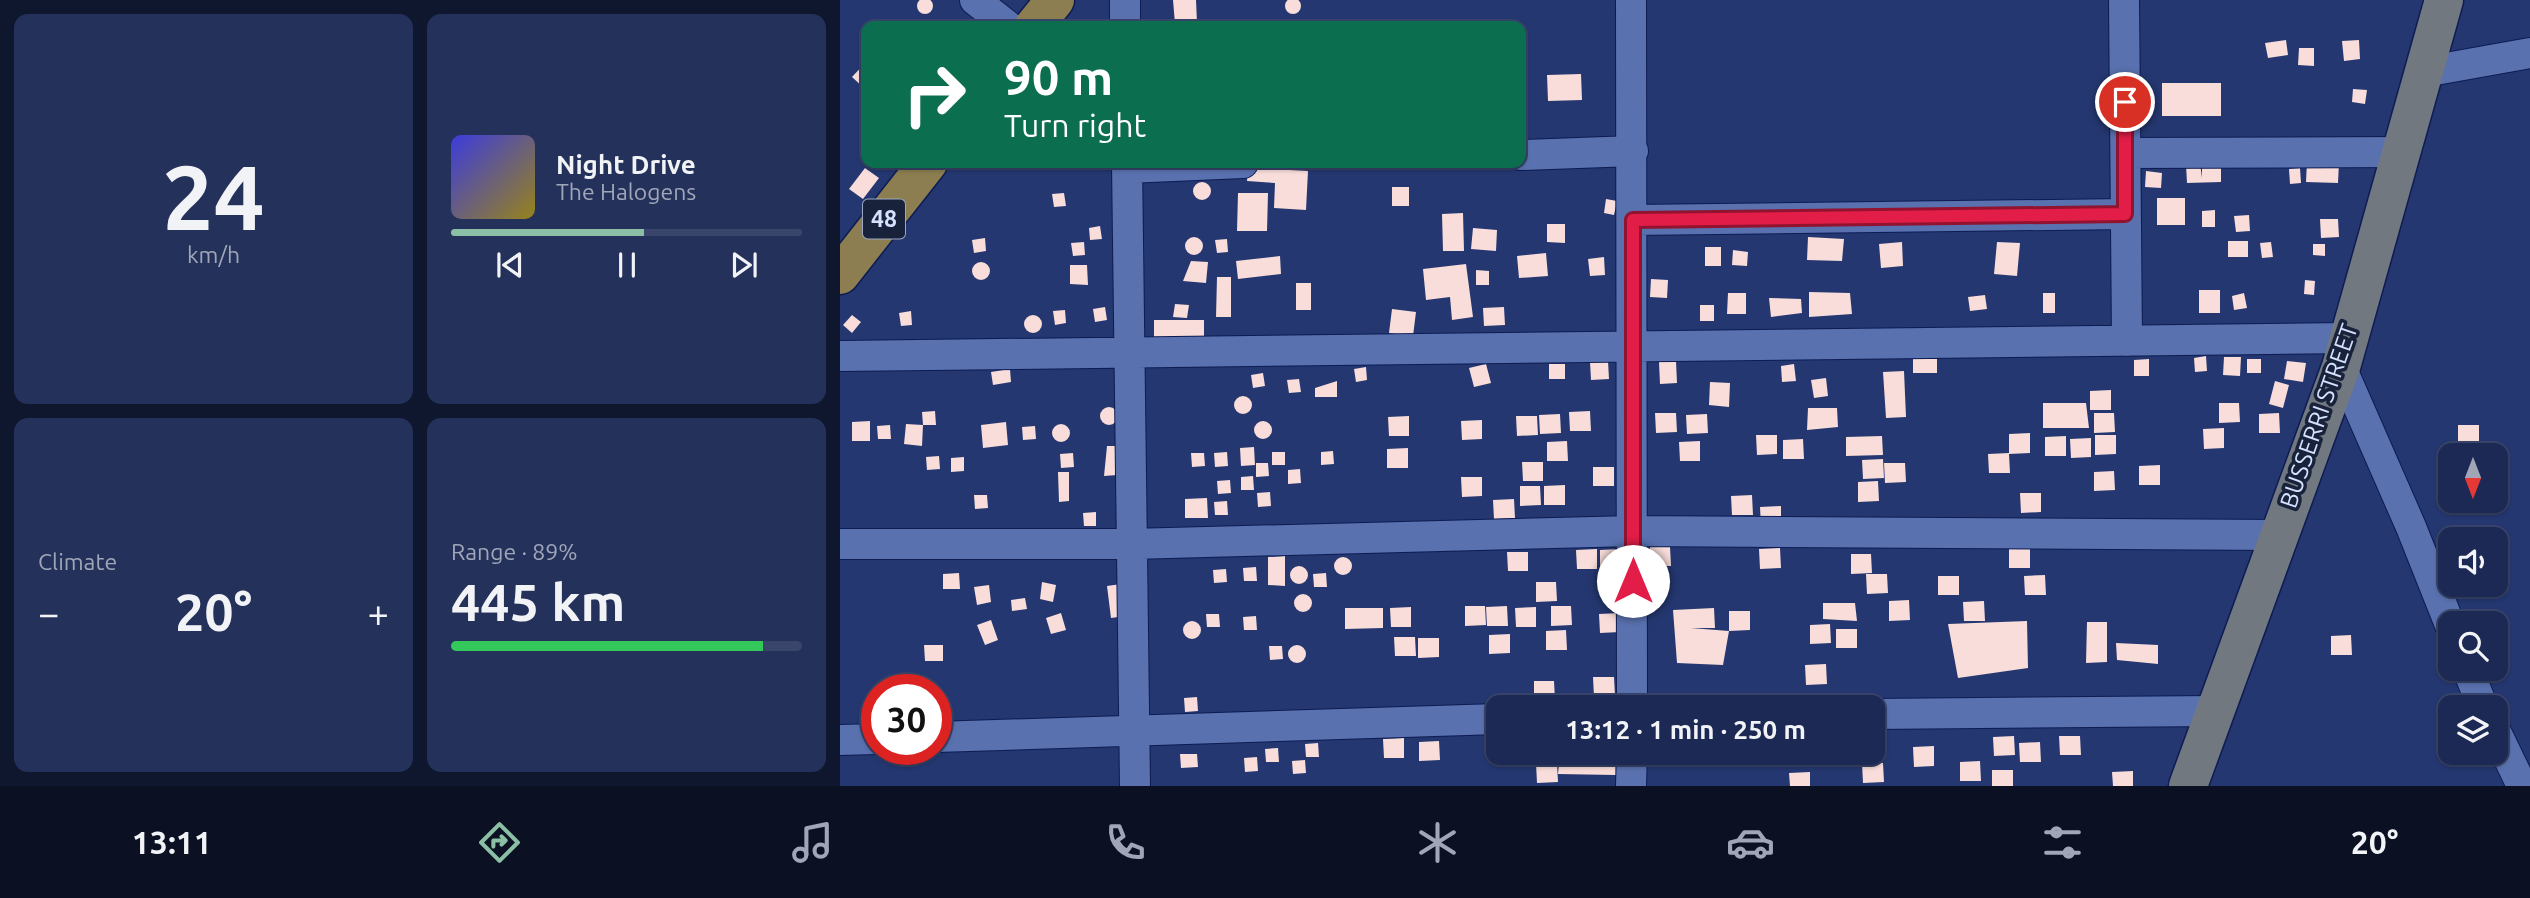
<!DOCTYPE html>
<html lang="en">
<head>
<meta charset="utf-8">
<style>
	body { margin:0; font-family:Ubuntu,sans-serif; background:#24315a; color:#f1f3f6; height:100vh; display:flex; flex-direction:column; font-size:26px; white-space:nowrap }
	* { box-sizing:border-box; margin:0 }
	p { font-size:23px; color:#a0a6b8 }
	.icon { flex:none; width:38px; height:38px; fill:none; stroke:currentColor; stroke-width:2; stroke-linecap:round; stroke-linejoin:round }
	.map { position:relative; flex:1; overflow:hidden }
	.drawer { display:flex; flex-direction:column; gap:14px; padding:14px; background:#0f172e; width:840px }
	.drawer>* { flex:none }
	.hud { position:absolute; left:21px; top:21px; width:665px; height:147px; border-radius:14px; box-shadow:0 2px 5px #0004,0 0 0 2px #39456b; background:#0b6e4f; color:#fff; overflow:hidden }
	.needle { width:46px; rotate:180deg }
	.fabs { position:absolute; left:1598px; top:443px; display:grid; gap:14px }
	.fabs a { display:grid; place-items:center; width:70px; height:70px; border-radius:14px; background:#1b2954; box-shadow:0 2px 5px #0004,0 0 0 2px #39456b; font-size:35px }
	.speed { position:absolute; left:21px; top:674px; display:flex; gap:14px; font-size:35px; font-weight:700; text-align:center }
	.speed>* { display:grid; place-content:center; width:91px; height:91px; border-radius:50%; background:#1b2954; box-shadow:0 2px 5px #0004,0 0 0 2px #39456b; line-height:1 }
	.speed .limit { border:10px solid #d22; background:#fff; color:#111 }
	.pin { position:absolute; display:grid; place-items:center; width:60px; height:60px; color:#fff; margin:-30px; border:4px solid #fff; border-radius:50%; box-shadow:0 2px 7px #0007 }
	.me { position:absolute; width:77px; margin:-38px; rotate:0deg; stroke-linejoin:round; filter:drop-shadow(0 0 5px #0008) }
	.turn { display:flex; align-items:center; gap:24px; height:147px; padding:0 28px; font-size:32px }
	.turn .icon { width:91px; height:91px; stroke-width:2.5 }
	.turn b { display:block; font-size:49px; line-height:60px }
	.big { font-size:52px; font-weight:700; line-height:1.1 }
	.drawer .card { flex:1; display:flex; flex-direction:column; justify-content:center; gap:10px; min-width:0; padding:0 24px; border-radius:14px; background:#24315a }
	.drawer .dial { align-items:center; gap:0 }
	.dial b { font-size:91px; line-height:1 }
	.song { display:flex; align-items:center; gap:21px }
	.cover { width:84px; height:84px; border-radius:10px; background:linear-gradient(135deg,hsl(240 70% 55%),hsl(50 70% 35%)) }
	.played { height:7px; border-radius:4px; background:linear-gradient(90deg,#8abfa5 55%,#39456b 55%) }
	.keys { display:flex; justify-content:space-around; direction:ltr }
	.heat { display:flex; justify-content:space-between; align-items:center; font-size:38px; direction:ltr }
	.charge { height:10px; border-radius:5px; background:linear-gradient(90deg,#34c759 89%,#39456b 0) }
	.drawer .tiles { flex:1; display:grid; gap:14px; grid-template-columns:repeat(2,1fr) }
	.trip { position:absolute; left:646px; top:695px; width:399px; height:70px; border-radius:14px; background:#1b2954; box-shadow:0 2px 5px #0004,0 0 0 2px #39456b; font-weight:700; line-height:70px; text-align:center }
	.dock { display:flex; height:112px; justify-content:space-around; align-items:center; background:#0b1022; color:#a0a6b8 }
	.dock .icon { width:49px; height:49px }
	.dock .active { color:#8abfa5 }
	.dock b { font-size:32px; color:#f1f3f6 }
	main { display:flex; flex:1; min-height:0 }
	.map>svg:first-child { display:block }
	.building { fill:#f8ddda }
	.lines { fill:none; stroke-linecap:round; stroke-linejoin:round }
	.street-casing { stroke:#0d1c53; stroke-width:32 }
	.secondary-casing { stroke:#0d1c53; stroke-width:41 }
	.primary-casing { stroke:#0d1c53; stroke-width:41 }
	.street { stroke:#5971af; stroke-width:30 }
	.secondary { stroke:#727880; stroke-width:38 }
	.primary { stroke:#8c7e51; stroke-width:38 }
	.route-casing { stroke:#92132f; stroke-width:18 }
	.route { stroke:#e11d48; stroke-width:12 }
	.labels { text-anchor:middle; stroke-width:7; stroke-linejoin:round; paint-order:stroke }
	.shield { fill:#18223b; stroke:#9ca8c3; stroke-width:2 }
	.shield-label { font-size:23px; font-weight:bold; fill:#d5e1fd }
	.street-label { font-size:24px; fill:#d5e1fd; stroke:#18223b }
</style>
</head>
<body>
<main>
<section class="drawer">
<div class="tiles">
<div class="card dial"><b>24</b><p>km/h</p></div>
<div class="card">
<div class="song"><i class="cover"></i><div><b>Night Drive</b><p>The Halogens</p></div></div>
<div class="played"></div>
<div class="keys"><svg class="icon" aria-label="previous" viewBox="0 0 24 24"><path d="M18 5L8 12l10 7zM5 5v14"/></svg><svg class="icon" aria-label="pause" viewBox="0 0 24 24"><path d="M8 5v14M16 5v14"/></svg><svg class="icon" aria-label="next" viewBox="0 0 24 24"><path d="M6 5l10 7-10 7zM19 5v14"/></svg></div>
</div>
<div class="card"><p>Climate</p>
<div class="heat"><a>−</a><b class="big">20°</b><a>+</a></div>
</div>
<div class="card"><p>Range · 89%</p><b class="big">445 km</b><div class="charge"></div></div>
</div>
</section>
<div class="map">
<svg width="1690" height="786" viewBox="0 0 1690 786">
	<rect width="100%" height="100%" fill="#243770"/>
	<!-- building -->
	<path class="building" d="M77 6a8 8 0 1 1 16 0a8 8 0 1 1-16 0Z
		M445 6a8 8 0 1 1 16 0a8 8 0 1 1-16 0Z
		M333 0H356L357 23 335 24Z
		M1446 40 1448 55 1428 58 1425 43Z
		M1519 40 1520 59 1504 61 1502 41Z
		M1459 48H1474V66L1458 65Z
		M26 62V90L12 77Z
		M741 74 742 100 708 101 707 75Z
		M1322 83H1381V116H1322Z
		M1513 89 1527 90 1525 104 1512 102Z
		M1467 161 1499 162 1498 183 1466 182Z
		M1362 162H1381V182L1347 183 1346 165 1360 163 1362 178Z
		M25 168 39 178 23 199 9 189Z
		M408 168 468 171 466 210 434 208 435 183 407 181Z
		M1460 168 1461 183 1450 184 1449 169Z
		M1306 171 1322 173 1321 188 1305 187Z
		M353 191a9 9 0 1 1 18 0a9 9 0 1 1-18 0Z
		M552 187H569V206H552Z
		M224 193 226 206 214 207 212 194Z
		M398 193H428L427 231H397Z
		M1317 198H1345V225H1317Z
		M766 199 777 201 774 215 764 213Z
		M1375 210V227H1362V211Z
		M623 213 624 251H603L602 214Z
		M1409 215 1410 231 1396 232 1394 216Z
		M1480 219H1498L1499 237 1481 238Z
		M707 224H725V243L707 242Z
		M260 226 262 239 250 240 249 228Z
		M633 228 657 230 656 251 631 249Z
		M968 237 1004 239 1002 261 967 260Z
		M345 246a9 9 0 1 1 18 0a9 9 0 1 1-18 0Z
		M145 238 146 251 134 253 132 240Z
		M387 239 388 252 377 253 375 240Z
		M1388 241H1408V257H1388Z
		M244 242 245 255 233 256 231 243Z
		M1062 242 1063 266 1041 268 1039 244Z
		M1157 242 1180 243 1177 276 1154 274Z
		M1431 242 1433 257 1422 258 1420 243Z
		M1473 244H1485V256L1473 255Z
		M865 247H881V266H865Z
		M893 250 908 252 907 266 892 265Z
		M706 253 708 276 679 278 677 256Z
		M440 256 441 274 398 279 396 261Z
		M764 257 765 275 750 276 748 259Z
		M351 261 368 262 366 283 343 281Z
		M132 271a9 9 0 1 1 18 0a9 9 0 1 1-18 0Z
		M626 264 633 317 612 320 610 297 586 300 583 269Z
		M230 265H247L248 285 230 284Z
		M636 270 649 271V285H636Z
		M377 277H391V317H376Z
		M811 279 828 280 827 298 810 297Z
		M1465 280 1475 281 1474 295 1464 294Z
		M456 283H471V310H456Z
		M1359 290H1380V313H1359Z
		M969 292 1010 293 1012 314 969 317Z
		M888 293H906V314H887Z
		M1203 293H1215V313H1203Z
		M1404 293 1407 308 1394 310 1392 296Z
		M1145 295 1147 309 1130 311 1128 297Z
		M929 298 961 299 962 313 931 317Z
		M335 304 349 305 347 318 333 317Z
		M860 305H874V321H860Z
		M265 307 267 320 255 322 253 309Z
		M664 307 665 325 644 326 643 308Z
		M552 309 576 312 573 336 549 333Z
		M225 310 226 323 215 325 213 311Z
		M71 311 72 325 61 326 59 313Z
		M12 315 21 322 12 333 3 325Z
		M184 324a9 9 0 1 1 18 0a9 9 0 1 1-18 0Z
		M314 320H364V340H314Z
		M1366 356 1367 371 1355 372 1354 358Z
		M1384 357H1401L1400 376 1383 375Z
		M1073 359H1097V373H1073Z
		M1309 359V376H1294V360Z
		M1407 359H1421V373H1407Z
		M768 361 769 379 751 380 750 362Z
		M836 361 837 383 820 384 819 362Z
		M1447 361 1466 363 1463 382 1444 379Z
		M646 364 651 383 634 387 629 368Z
		M709 364H725V379H709Z
		M954 364 956 381 942 382 941 366Z
		M526 367 527 380 516 382 514 369Z
		M170 369 171 382 153 385 151 372Z
		M1064 371 1066 417 1046 418 1043 372Z
		M423 373 425 386 413 388 411 375Z
		M986 378 988 396 974 398 971 380Z
		M459 379 461 392 449 393 447 380Z
		M497 381V397H475V388Z
		M1435 381 1449 385 1443 408 1429 404Z
		M870 382 890 383 889 407 869 405Z
		M1271 390V410H1250V391Z
		M394 405a9 9 0 1 1 18 0a9 9 0 1 1-18 0Z
		M1203 403H1246L1249 428H1203Z
		M1379 403H1399L1400 422 1379 423Z
		M260 416a9 9 0 1 1 18 0a9 9 0 1 1-18 0Z
		M968 408H997L998 427 967 430Z
		M95 411 96 425H83L82 412Z
		M750 411 751 431H730L729 412Z
		M815 413H836L837 432 816 433Z
		M1254 413H1274L1275 432 1254 433Z
		M1439 413 1440 433H1419V414Z
		M720 414 721 433 700 434 699 415Z
		M867 414 868 433 847 434 846 415Z
		M569 416V436H549L548 417Z
		M676 416H697L698 435 677 436Z
		M642 420V439L622 440 621 421Z
		M414 430a9 9 0 1 1 18 0a9 9 0 1 1-18 0Z
		M30 421V441H12V422Z
		M166 422 168 445 143 448 141 425Z
		M212 433a9 9 0 1 1 18 0a9 9 0 1 1-18 0Z
		M66 424 83 425 82 446 64 444Z
		M50 425 51 439H38L37 426Z
		M1618 425H1639V444H1618Z
		M195 426 196 439 183 440 182 427Z
		M1384 428V448L1364 449 1363 429Z
		M1190 433V453L1169 454 1170 473H1149L1148 454 1169 453V434Z
		M916 435H937V454L917 455Z
		M1255 435H1276V454L1255 455Z
		M1042 436 1043 455 1006 456V437Z
		M1226 436V456H1205V437Z
		M1251 438V457L1231 458 1230 439Z
		M963 439 964 459H943V440Z
		M727 441 728 461H707V442Z
		M860 441V461H840L839 442Z
		M267 446H279L277 475 264 476Z
		M414 447 415 465 401 466 400 448Z
		M568 448V468H547V449Z
		M493 451 494 464 481 465V452Z
		M387 452 388 466 375 467 374 453Z
		M432 452H445V465H432Z
		M233 453 234 467 221 468 220 454Z
		M351 453H364L365 466 352 467Z
		M99 456 100 469 87 470 86 457Z
		M124 457V471L111 472V458Z
		M1043 459 1044 478 1023 479 1022 460Z
		M682 462H703V481H683Z
		M416 463H428L429 476 416 477Z
		M1044 463H1065L1066 482 1045 483Z
		M1320 465V485H1299V466Z
		M753 467H774V486H753Z
		M460 469 461 483 448 484V470Z
		M1274 471 1275 490 1254 491V472Z
		M218 472H229V501L219 502Z
		M413 476 414 490H401V477Z
		M621 477H642V496L622 497Z
		M390 480 391 493 378 494 377 481Z
		M1038 481 1039 501 1018 502V482Z
		M725 485V505H704V486Z
		M680 486H700L701 505 680 506Z
		M430 492 431 506 418 507 417 493Z
		M1180 493H1201V512L1181 513Z
		M134 495H147L148 508 135 509Z
		M912 495 913 515H892L891 496Z
		M367 498 368 518H345V499Z
		M674 499 675 518 654 519 653 500Z
		M387 501 388 515H375L374 502Z
		M941 506V526H921L920 507Z
		M256 512V526H244L243 513Z
		M810 547H830L831 566H810Z
		M940 548 941 568 920 569 919 549Z
		M1190 548V568H1169V549Z
		M757 549V569H737L736 550Z
		M780 549 781 569H760V550Z
		M667 552H688V571H668Z
		M1011 554H1031L1032 573 1011 574Z
		M445 556V586L428 585V557Z
		M494 566a9 9 0 1 1 18 0a9 9 0 1 1-18 0Z
		M450 575a9 9 0 1 1 18 0a9 9 0 1 1-18 0Z
		M416 567 417 581H404L403 568Z
		M386 569 387 582 374 583 373 570Z
		M119 573 120 589H103V574Z
		M486 573 487 587H474L473 574Z
		M760 573H781L782 592 761 593Z
		M1026 574H1047L1048 593 1027 594Z
		M1205 575 1206 595H1185L1184 576Z
		M1098 576H1119V595H1098Z
		M202 582 216 585 213 602 200 599Z
		M696 582H716L717 601 696 602Z
		M281 584 285 616 271 618 267 586Z
		M149 585 151 602 137 605 134 587Z
		M454 603a9 9 0 1 1 18 0a9 9 0 1 1-18 0Z
		M185 598 187 609 172 611 171 600Z
		M1069 600 1070 620 1049 621V601Z
		M1144 601 1145 621H1124L1123 602Z
		M983 603H1015L1017 621 983 619Z
		M625 606H645L646 625 625 626Z
		M667 606 668 626H647L646 607Z
		M711 606H731L732 625 711 626Z
		M571 607V627H551L550 608Z
		M696 607V627H676L675 608Z
		M505 608H543V628L505 629Z
		M874 608 875 628H851L889 631 883 665 837 663 833 610Z
		M889 611H910V630L889 631Z
		M221 613 226 630 211 634 206 618Z
		M780 613V632L760 633 759 614Z
		M366 614H379L380 627H367Z
		M416 616 417 630H404L403 617Z
		M151 620 158 640 145 645 137 625Z
		M343 630a9 9 0 1 1 18 0a9 9 0 1 1-18 0Z
		M1187 621 1188 668 1118 678 1108 624Z
		M1247 622H1267V662L1246 663Z
		M990 624 991 643 970 644V625Z
		M996 629H1017V648H996Z
		M726 630 727 650H706V631Z
		M670 634V653L649 654V635Z
		M1511 635 1512 655H1491V636Z
		M554 637H575L576 656H555Z
		M578 638H599V657L578 658Z
		M1276 643 1318 645V664L1277 660Z
		M448 654a9 9 0 1 1 18 0a9 9 0 1 1-18 0Z
		M84 645H103V661H85Z
		M429 646H442L443 659 430 660Z
		M986 664 987 684 966 685 965 665Z
		M753 677H774L775 696 754 697Z
		M694 681H714L715 700 694 701Z
		M357 697 358 711 345 712 344 698Z
		M1174 736 1175 755 1154 756 1153 737Z
		M1219 736H1240L1241 755H1220Z
		M564 738V758H544L543 739Z
		M599 741 600 760 579 761V742Z
		M1200 742 1201 762H1180L1179 743Z
		M478 743 479 757H466L465 744Z
		M1094 746V766L1074 767 1073 747Z
		M438 748 439 762H426L425 749Z
		M720 752H775L776 775 718 774Z
		M894 752H915V761L894 762Z
		M340 754H357L358 767 341 768Z
		M417 757 418 771 405 772 404 758Z
		M465 760 466 773 453 774 452 761Z
		M1140 761 1141 781H1120V762Z
		M696 763H717L718 782 697 783Z
		M1022 763H1043L1044 782 1023 783Z
		M1152 770H1173V786H1152Z
		M1293 771V786H1273L1272 772Z
		M970 772V786H950L949 773Z"/>
	<g class="lines">
		<defs>
			<path id="street" d="M135 0 168 26
				M285 0V26
				M791 0 792 707
				M1284 0 1287 341
				M1584 72 1690 53
				M1286 153 1560 152
				M681 155 793 151
				M287 163 295 786
				M287 168 403 163
				M793 220 1285 214
				M0 356 1508 338
				M1501 367 1571 527 1610 625
				M0 544H291L793 531 1438 535
				M1627 668 1643 707
				M1032 714 1375 711
				M1656 732 1682 786
				M96 737 658 719
				M0 740 37 739
				M791 786 792 752"/>
			<path id="secondary" d="M1348 786 1501 367 1604 0"/>
			<path id="primary" d="M194 26 215 0
				M0 275 88 163"/>
		</defs>
		<!-- street casing -->
		<use href="#street" class="street-casing"/>
		<!-- secondary casing -->
		<use href="#secondary" class="secondary-casing"/>
		<!-- primary casing -->
		<use href="#primary" class="primary-casing"/>
		<!-- street -->
		<use href="#street" class="street"/>
		<!-- secondary -->
		<use href="#secondary" class="secondary"/>
		<!-- primary -->
		<use href="#primary" class="primary"/>
	</g>
	<g class="lines">
		<defs>
			<path id="route" d="M793 581V220L1285 214V102"/>
		</defs>
		<!-- route casing -->
		<use href="#route" class="route-casing"/>
		<!-- route -->
		<use href="#route" class="route"/>
	</g>
	<g class="labels">
		<!-- shield labels -->
		<rect class="shield" x="23" y="199.5" width="42" height="39" rx="5"/>
		<g class="shield-label">
			<text x="44" y="227">48</text>
		</g>
		<!-- street labels -->
		<g class="street-label">
			<text transform="translate(1479 416) rotate(-71)" y="8">BUSSERRI STREET</text>
		</g>
	</g>
</svg>
<div class="fabs">
<a><svg class="needle" viewBox="-14 -14 28 28"><path d="M0-13l5 13h-10z" fill="#e53935"/><path d="M0 13l5-13h-10z" fill="#a0a6b8"/></svg></a>
<a><svg class="icon" aria-label="sound" viewBox="0 0 24 24"><path d="M4 9h4l5-4v14l-5-4H4zM17 9q2 3 0 6"/></svg></a>
<a><svg class="icon" aria-label="search" viewBox="0 0 24 24"><circle cx="10" cy="10" r="6"/><path d="M15 15l6 6"/></svg></a>
<a><svg class="icon" aria-label="layers" viewBox="0 0 24 24"><path d="M12 4l9 5-9 5-9-5zM3 14l9 5 9-5"/></svg></a>
</div>
<div class="speed"><div class="limit">30</div></div>
<div class="pin" style="left:1285px;top:102px;background:#d93025"><svg class="icon" aria-label="arrive" viewBox="0 0 24 24"><path d="M6 21V4h12l-3 4 3 4H6"/></svg></div>
<svg class="me" style="left:793px;top:581px" viewBox="-20 -20 40 40"><circle r="19" fill="#fff"/><path d="M0-13L10 11 0 6-10 11z" fill="#e11d48"/></svg>
<div class="trip">13:12 · 1 min · 250 m</div>
<div class="hud">
<div class="turn"><svg class="icon" aria-label="right" viewBox="0 0 24 24"><path d="M7 20v-9h11M14 6l5 5-5 5"/></svg><div><b>90 m</b>Turn right</div></div>
</div>
</div>
</main>
<nav class="dock">
<b>13:11</b>
<svg class="icon active" aria-label="directions" viewBox="0 0 24 24"><path d="M12 3l9 9-9 9-9-9zM9 14v-3h6M13 9l2 2-2 2"/></svg>
<svg class="icon" aria-label="music" viewBox="0 0 24 24"><path d="M9 18V5l10-2v13"/><circle cx="6" cy="18" r="3"/><circle cx="16" cy="16" r="3"/></svg>
<svg class="icon" aria-label="phone" viewBox="0 0 24 24"><path d="M5 4h4l2 5-3 2q2 4 5 5l2-3 5 2v4C11 20 4 13 5 4z"/></svg>
<svg class="icon" aria-label="climate" viewBox="0 0 24 24"><path d="M12 3v18M4 7l16 10M4 17L20 7"/></svg>
<svg class="icon" aria-label="car" viewBox="0 0 24 24"><path d="M5 17H2v-5l4-1 3-4h7l3 4 3 1v5h-3M9 17h6M6 11h13"/><circle cx="7" cy="17" r="2"/><circle cx="17" cy="17" r="2"/></svg>
<svg class="icon" aria-label="filters" viewBox="0 0 24 24"><path d="M4 7h16M4 17h16"/><circle cx="9" cy="7" r="2"/><circle cx="15" cy="17" r="2"/></svg>
<b>20°</b>
</nav>
</body>
</html>
